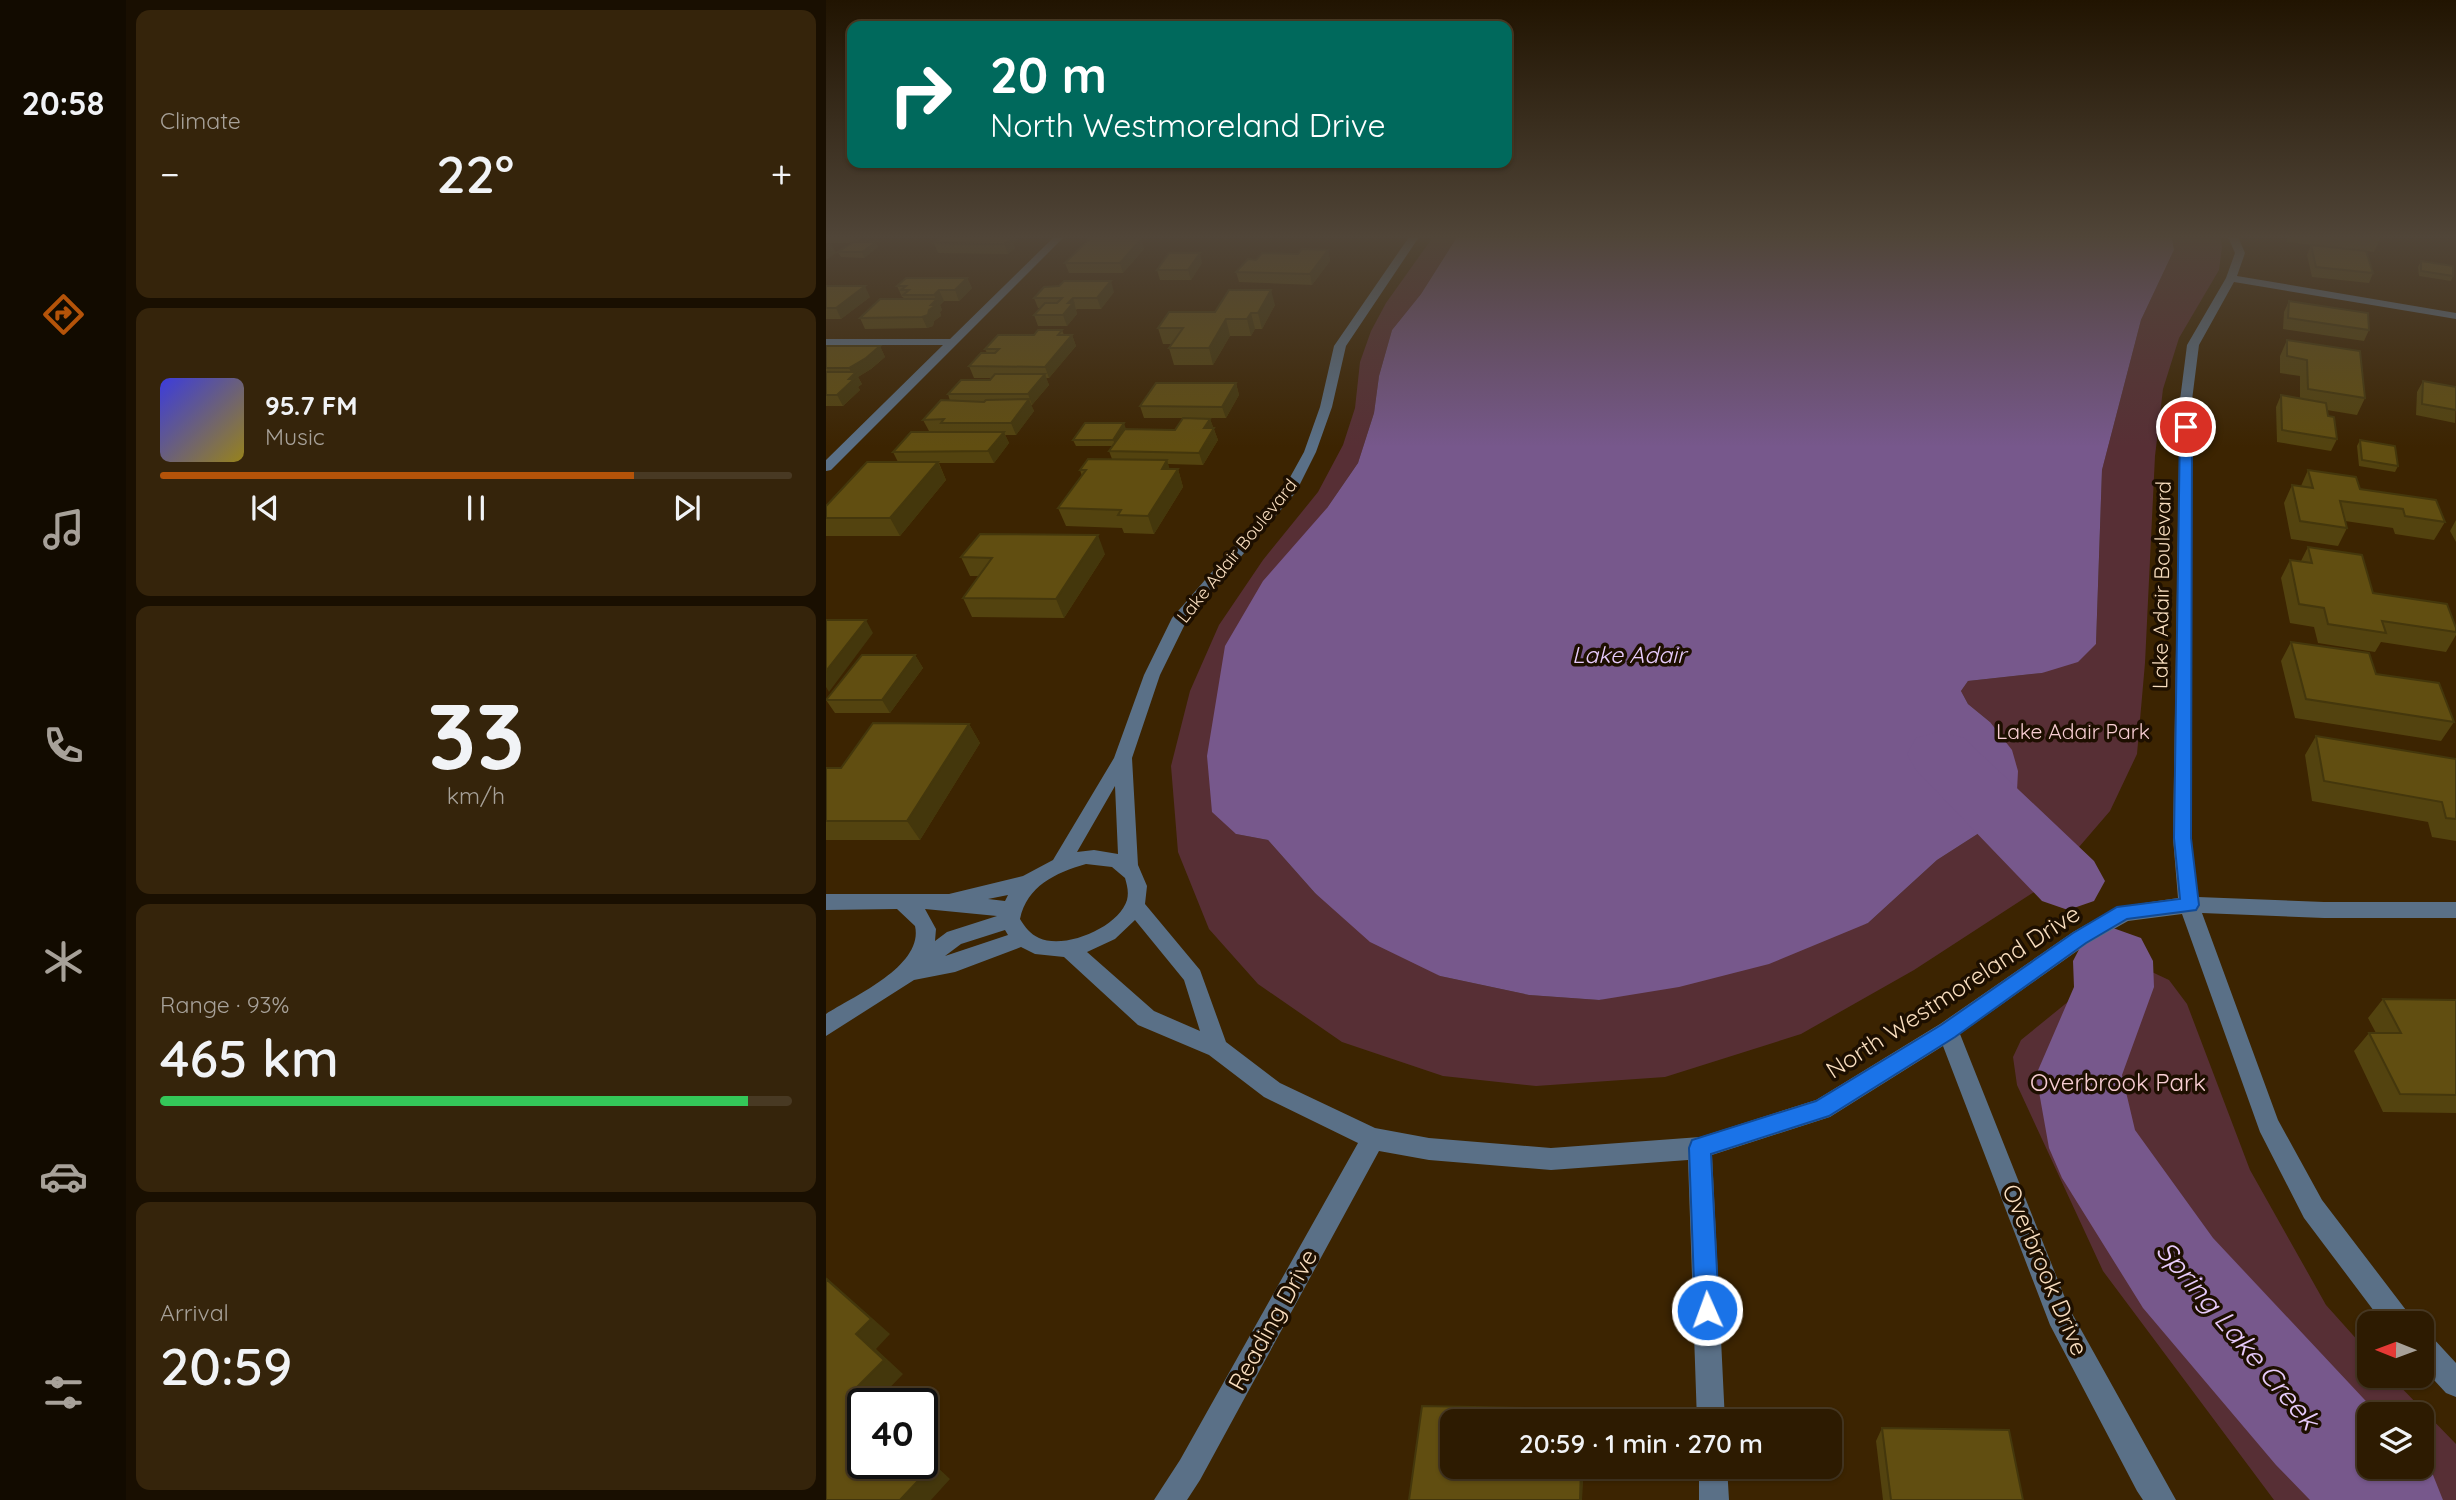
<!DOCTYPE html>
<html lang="en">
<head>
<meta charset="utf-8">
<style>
	body { margin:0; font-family:Quicksand,sans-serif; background:#35240b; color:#f1f3f6; height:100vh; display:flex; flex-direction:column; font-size:26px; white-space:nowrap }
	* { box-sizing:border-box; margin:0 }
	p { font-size:23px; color:#a7a199 }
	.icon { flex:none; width:38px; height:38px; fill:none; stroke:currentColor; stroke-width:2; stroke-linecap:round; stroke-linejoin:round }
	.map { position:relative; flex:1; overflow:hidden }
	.panel { display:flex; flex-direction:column; gap:10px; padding:10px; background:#190f01; width:700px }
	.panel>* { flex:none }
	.banner { position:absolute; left:21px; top:21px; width:665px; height:147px; border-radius:14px; box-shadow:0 2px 5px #0004,0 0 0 2px #483923; background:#00695c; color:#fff; overflow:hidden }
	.needle { width:46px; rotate:271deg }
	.tools { position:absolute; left:1531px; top:1311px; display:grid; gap:14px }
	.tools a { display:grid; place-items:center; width:77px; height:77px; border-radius:14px; background:#2d1b01; box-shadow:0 2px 5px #0004,0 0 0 2px #483923; font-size:35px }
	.speed { position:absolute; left:21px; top:1388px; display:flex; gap:14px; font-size:35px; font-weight:700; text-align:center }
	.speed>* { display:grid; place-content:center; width:91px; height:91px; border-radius:50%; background:#2d1b01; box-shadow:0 2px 5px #0004,0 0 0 2px #483923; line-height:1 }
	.speed .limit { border:4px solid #111; border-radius:10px; background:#fff; color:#111 }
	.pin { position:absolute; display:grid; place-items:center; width:60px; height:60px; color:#fff; margin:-30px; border:4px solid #fff; border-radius:50%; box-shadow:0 2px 7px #0007 }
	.me { position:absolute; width:77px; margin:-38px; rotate:358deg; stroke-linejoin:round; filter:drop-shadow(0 0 5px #0008) }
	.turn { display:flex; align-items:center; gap:24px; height:147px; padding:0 28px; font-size:32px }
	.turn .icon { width:91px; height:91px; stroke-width:2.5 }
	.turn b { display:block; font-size:49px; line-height:60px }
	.big { font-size:52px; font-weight:600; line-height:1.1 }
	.panel .widget { flex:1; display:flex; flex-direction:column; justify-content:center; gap:10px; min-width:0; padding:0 24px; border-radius:14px; background:#35240b }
	.panel .dial { align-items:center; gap:0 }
	.dial b { font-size:91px; line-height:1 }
	.song { display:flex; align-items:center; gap:21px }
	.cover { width:84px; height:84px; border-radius:10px; background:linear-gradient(135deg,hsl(240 70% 55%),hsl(50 70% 35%)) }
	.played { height:7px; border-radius:4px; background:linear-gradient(90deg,#b45309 75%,#483923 75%) }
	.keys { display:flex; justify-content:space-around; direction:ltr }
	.heat { display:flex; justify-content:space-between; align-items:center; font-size:38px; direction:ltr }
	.charge { height:10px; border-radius:5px; background:linear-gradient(90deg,#34c759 93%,#483923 0) }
	.trip { position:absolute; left:614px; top:1409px; width:402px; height:70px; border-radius:14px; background:#2d1b01; box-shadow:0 2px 5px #0004,0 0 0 2px #483923; font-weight:600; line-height:70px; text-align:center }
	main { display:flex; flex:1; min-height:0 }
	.tab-bar { display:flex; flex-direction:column; width:126px; justify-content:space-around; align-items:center; background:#120b00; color:#a7a199 }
	.tab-bar .icon { width:49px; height:49px }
	.tab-bar .active { color:#b45309 }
	.tab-bar b { font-size:32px; color:#f1f3f6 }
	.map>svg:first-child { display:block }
	.green { fill:#572f35; fill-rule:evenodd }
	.water { fill:#77588c }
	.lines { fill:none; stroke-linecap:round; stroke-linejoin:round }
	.river { fill:#77588c; fill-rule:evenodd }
	.minor { fill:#5a7087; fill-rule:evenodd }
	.wall { fill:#53430f }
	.shaded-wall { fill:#44370c }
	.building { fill:#614e11; stroke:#44370c; stroke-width:2 }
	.route { fill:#1a73e8; stroke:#114b97; stroke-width:2 }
	.labels { text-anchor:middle; stroke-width:7; stroke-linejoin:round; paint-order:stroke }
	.far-street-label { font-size:18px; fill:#f9debf; stroke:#1d0f00 }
	.street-label { font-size:21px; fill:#f9debf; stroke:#1d0f00 }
	.park-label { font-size:21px; fill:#f8ced3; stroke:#1d0f00 }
	.water-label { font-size:23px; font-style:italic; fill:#e8ccfc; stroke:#1d0f00 }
	.near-street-label { font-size:24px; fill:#f9debf; stroke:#1d0f00 }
	.near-park-label { font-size:24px; fill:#f8ced3; stroke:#1d0f00 }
	.near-water-label { font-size:28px; font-style:italic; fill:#e8ccfc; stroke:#1d0f00 }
</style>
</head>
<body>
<main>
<nav class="tab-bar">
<b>20:58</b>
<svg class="icon active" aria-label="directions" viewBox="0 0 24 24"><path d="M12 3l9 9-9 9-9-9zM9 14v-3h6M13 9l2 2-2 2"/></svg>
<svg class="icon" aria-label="music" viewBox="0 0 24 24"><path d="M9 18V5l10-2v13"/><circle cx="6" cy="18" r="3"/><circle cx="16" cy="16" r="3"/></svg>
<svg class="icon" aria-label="phone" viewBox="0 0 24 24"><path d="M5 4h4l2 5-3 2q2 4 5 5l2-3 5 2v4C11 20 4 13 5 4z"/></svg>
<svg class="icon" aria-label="climate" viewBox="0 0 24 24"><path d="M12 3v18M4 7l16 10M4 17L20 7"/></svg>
<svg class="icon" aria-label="car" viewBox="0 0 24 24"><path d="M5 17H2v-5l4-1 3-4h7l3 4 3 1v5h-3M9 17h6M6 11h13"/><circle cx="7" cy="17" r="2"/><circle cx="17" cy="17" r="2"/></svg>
<svg class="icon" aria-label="filters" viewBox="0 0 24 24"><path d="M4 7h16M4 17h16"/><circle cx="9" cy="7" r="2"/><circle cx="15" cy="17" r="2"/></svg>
</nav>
<section class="panel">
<div class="widget"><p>Climate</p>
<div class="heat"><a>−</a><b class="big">22°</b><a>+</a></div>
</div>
<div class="widget">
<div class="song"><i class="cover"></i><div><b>95.7 FM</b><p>Music</p></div></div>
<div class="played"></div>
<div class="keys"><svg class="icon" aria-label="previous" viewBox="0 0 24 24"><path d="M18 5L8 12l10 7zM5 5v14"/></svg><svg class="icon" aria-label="pause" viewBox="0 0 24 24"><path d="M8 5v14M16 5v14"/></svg><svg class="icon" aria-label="next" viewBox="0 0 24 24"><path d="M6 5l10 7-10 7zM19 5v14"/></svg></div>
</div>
<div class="widget dial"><b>33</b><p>km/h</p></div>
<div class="widget"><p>Range · 93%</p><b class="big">465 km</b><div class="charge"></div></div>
<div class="widget"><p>Arrival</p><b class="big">20:59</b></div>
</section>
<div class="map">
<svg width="1630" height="1500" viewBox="0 0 1630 1500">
	<rect width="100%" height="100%" fill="#3c2401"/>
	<!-- green -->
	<path class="green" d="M607 237H631L595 294 566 330 553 376 548 413 532 463 501 508 410 834 442 840 489 893 614 976 703 995 773 1000 1042 923 1111 860 1178 817 1164 722 1142 704 1135 691 1142 681 1216 673 1270 644 1276 470 1315 320 1348 250 1346 237H1394L1396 247 1393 270 1353 338 1337 389 1329 456 1319 663 1311 754 1284 811 1222 883 1088 970 975 1034 839 1077 710 1086 617 1076 516 1042 432 984 383 929 352 852 345 766 364 691 393 625 437 560 492 492 517 445 529 408 534 362 545 331 560 303Z
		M1313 966 1343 980 1361 1004 1424 1170 1500 1305 1543 1353 1544 1376H1564L1630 1444V1500H1448L1277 1271 1191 1085 1187 1057 1195 1040 1281 970ZM1544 1414H1596V1466H1544Z"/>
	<!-- water -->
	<path class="water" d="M631 237H1346L1348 250 1315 320 1276 470 1270 644 1252 662 1216 673 1142 681 1135 691 1142 704 1164 722 1186 750 1192 771 1191 791 1178 817 1111 860 1042 923 943 964 853 987 773 1000 703 995 614 976 544 942 489 893 442 840 410 834 386 812 381 756 399 646 437 581 501 508 532 463 548 413 553 376 566 330 595 294Z"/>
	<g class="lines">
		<!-- river -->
		<path class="river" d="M1114 731 1138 738 1268 861 1279 881 1268 901 1242 910 1216 901 1090 770 1081 754 1090 738Z
			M1287 928 1315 938 1327 961 1328 987 1296 1075 1309 1130 1387 1238 1552 1414H1544V1466H1596V1456L1601 1460 1617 1500H1484L1450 1465 1317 1308 1236 1178 1223 1148 1210 1075 1248 987 1247 961 1259 938Z"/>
		<!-- minor -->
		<path class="minor" d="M228 237H238L5 470 0 471V460L117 345H0V339H124Z
			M583 237H593L520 346 506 407 490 452 470 492 361 620 334 675 306 758 312 865 321 886 319 904 374 970 400 1042 454 1083 549 1128 603 1138 725 1148 874 1137 990 1100 1114 1024 1247 932 1291 907 1352 898 1347 838 1354 400 1361 345 1400 278 1409 253 1402 237H1412L1419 253 1411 276 1630 313V319L1408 282 1373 345 1366 400 1365 838 1372 897 1498 902H1630V918H1498L1376 913 1452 1120 1496 1200 1583 1314 1587 1323H1557L1478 1218 1434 1132 1356 914 1302 921 1261 944 1134 1034 1243 1308 1350 1500H1317L1311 1491 1224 1325 1117 1046 1004 1117 886 1155 899 1421H871L862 1160 725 1170 603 1160 553 1151 374 1480 361 1500H328L354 1460 532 1143 438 1097 383 1055 312 1025 238 957 209 954 195 947 129 972 88 980 0 1036V1014C28 996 98 966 89 926L71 909 0 910V894H123L197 876 227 860 288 758 318 675 346 618 457 490 478 452 494 407 508 346ZM289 786 292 854 268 850 251 852ZM260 864 286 867 299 878C301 885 303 892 301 900 293 927 239 950 213 938 204 934 199 927 194 919 201 886 229 873 260 864ZM182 895 179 901 162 899ZM99 909 171 916 121 932 109 941 110 929ZM309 920 358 980 374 1031 328 1011 261 952 289 939ZM179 930 182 935 119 956 135 944Z
			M1596 1333 1606 1337 1630 1363V1397L1620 1393 1596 1367Z
			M873 1466H901L903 1500H873Z"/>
	</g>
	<!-- wall -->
	<path class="wall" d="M0 237H57L35 238 30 242 52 247 38 258 15 257 12 252 26 243H0Z
		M1461 237H1555L1548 252 1540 251 1547 273 1543 283 1486 277 1481 255 1485 245 1523 249 1461 242Z
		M191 239 187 243 189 248 182 254 112 253 108 243Z
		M296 239H315L318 249 297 273H243L239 263Z
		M502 250 504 261 486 285 413 282 410 272 430 260Z
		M1595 261 1627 276 1625 281 1593 276 1592 267Z
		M376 263 365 280H334L331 270Z
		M141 278 146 288 133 301H118L114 305 116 310 114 312 115 316 108 321 107 326 101 328 39 329 34 318 78 299 77 297H76L71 286Z
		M0 286 44 297 15 319H0Z
		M288 292 275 309H251L250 310 251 314 241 326H212L208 315 214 308H212L208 298Z
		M1463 301 1543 330 1538 341 1457 329 1458 312Z
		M449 305 436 329H429L425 336H404L387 365H348L343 348 346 344H337L332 328 389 312Z
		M236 330 238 335H246L250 346 223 378H220L223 385 206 405H205L208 411 190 435H179L183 443 168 463H113L120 480 74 536H0V506L72 462 67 452 119 432 103 431 97 420 124 401 122 394 164 380 166 378H148L143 366 161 353 159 349 208 335Z
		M1461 340 1539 398 1531 415 1501 410 1502 416 1511 439 1505 451 1451 442 1450 407 1455 395 1474 398V376L1454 373V356Z
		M0 346H54L59 357 45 369 32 377 36 384 32 387 34 390 17 406H0Z
		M1597 381 1630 387 1629 423 1590 415 1591 392Z
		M410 383 413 395 400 418H318L314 406Z
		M384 419 392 440 377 465 342 464 343 469H352L357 487 328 534 298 533 296 528 240 526 232 508 256 476 254 470 286 459 283 451 287 446H250L247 440 300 429 349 430Z
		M1534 440 1572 466 1569 472 1533 466 1531 446Z
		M1482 470 1534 489 1619 522 1608 540 1569 534 1567 528 1519 521 1521 528 1512 546 1465 539 1458 503 1466 485 1475 486Z
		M1630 520V542L1624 531Z
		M1482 547 1547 593 1630 628V635L1620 652 1555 642 1549 652 1492 643 1488 627 1464 623 1455 578 1464 560 1475 561Z
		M279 554 238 618 146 617 137 598 153 576H144L135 557Z
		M1465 642 1550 674 1628 722 1615 741 1469 718 1455 661Z
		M89 655 97 668 64 713H9L0 700Z
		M143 724 154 743 94 840H0V768H15Z
		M1490 736 1630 759V841L1606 837 1602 822 1486 801 1479 755Z
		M1557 999 1630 1000V1113L1557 1112 1528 1051 1543 1033H1550L1542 1018Z
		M1056 1428 1197 1500H1057L1050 1441Z"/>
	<!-- shaded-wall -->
	<path class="shaded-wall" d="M26 237H35V238L29 243Z
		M178 237H191V239L187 243 189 248 182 254 176 238Z
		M315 239 318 249 297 273 294 263Z
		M50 242 52 247 38 258 36 252Z
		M5 243 10 253 0 260V247Z
		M502 250 504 261 486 285 484 274Z
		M374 253 376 263 365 280 362 270Z
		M141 278 146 288 133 301 129 290Z
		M285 281 288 292 275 309 271 298Z
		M39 286 44 297 15 319 10 308Z
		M113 290 118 301 114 305 116 310 114 312 115 316 108 321 107 326 101 328 96 317 103 310 105 305 110 300 108 295Z
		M445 290 449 305 436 329 432 313Z
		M247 298 251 314 241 326 237 315 242 303Z
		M425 313 429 329 425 336 421 319Z
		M400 319 404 336 387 365 383 348Z
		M246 335 250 346 223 378 219 367Z
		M54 346 59 357 45 369 32 377 36 384 32 387 34 390 17 406 11 395 27 376 23 368Z
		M219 374 223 385 206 405 202 394Z
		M410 383 413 395 400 418 396 407Z
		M203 399 208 411 190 435 185 423Z
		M384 419 392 440 377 465 373 453 378 428Z
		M298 423 300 429 290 446 287 440Z
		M178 432 183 443 168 463 162 451Z
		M341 460 346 477 352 469 357 487 328 534 322 516 336 469Z
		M112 462 120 480 74 536 64 518Z
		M272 535 279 554 238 618 230 599Z
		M40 620 47 633 3 692 0 687V671Z
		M89 655 97 668 64 713 56 700Z
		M143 724 154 743 94 840 81 821Z
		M0 1277 64 1334 50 1349 77 1374 48 1404H38L26 1392 30 1334Z
		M96 1453 124 1479 105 1500H74L96 1459Z
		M755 1466H758L756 1500H754Z"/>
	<!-- building -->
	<path class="building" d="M116 237H178L176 238H185L178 244 108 243Z
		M265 237H287L286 239H315L294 263H239Z
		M27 242H50L36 252H12Z
		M1485 245 1540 251 1547 273 1490 267Z
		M476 249 502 250 484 274 410 272 422 259 430 260 436 253 472 254Z
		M343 253H374L362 270H331Z
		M1595 261 1627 266V276L1595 271Z
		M80 278H141L129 290H113L108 295H77L83 290H75L80 286H71Z
		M238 281H285L271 298H247L242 303H247L237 315H208L219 303H231L236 298H208L218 287 233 286Z
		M0 286H39L10 308H0Z
		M403 290H445L432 313H425L421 319H400L383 348H343L357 328H332L343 312H389Z
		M54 299H111L105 305H110L103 310 102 315 96 317 34 318Z
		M1463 301 1542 313 1543 330 1462 318Z
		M212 330H236L232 335H246L219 367 143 366 155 353H169L173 349H159L172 335H208Z
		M1461 340 1534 351 1539 398 1482 389 1481 360 1461 356Z
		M0 346H54L40 358 23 368H0Z
		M0 372H30L23 379H28L11 395H0Z
		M169 374H219L202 394H122L135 380H164Z
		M1597 381 1630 387V410L1596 404Z
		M330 383H410L396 407 314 406Z
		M1455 395 1500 403 1502 416 1508 417 1511 439 1456 430Z
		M203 399 185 423H115L118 419 97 420 115 400 158 402 160 400Z
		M357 418 384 419 378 428H388L373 453 283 451 299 429 349 430Z
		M259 423H298L287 440H247Z
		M85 432H178L162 451 67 452Z
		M1534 440 1569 446 1572 466 1536 460Z
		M262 459 341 460 336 469H352L322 516 292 515 295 510 232 508 260 470H254Z
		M41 462H112L64 518H0V506Z
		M1482 470 1530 477 1534 489 1610 500 1619 522 1579 516 1577 509 1514 501 1521 528 1474 521 1466 485 1487 488Z
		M154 534 272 535 230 599 137 598 166 558 135 557Z
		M1482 547 1536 555 1547 593 1621 604 1630 628V632L1556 621 1560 633 1502 624 1498 608 1473 604 1464 560 1486 563Z
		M0 620H40L0 671Z
		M1465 642 1543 653 1550 674 1613 683 1628 722 1480 699Z
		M36 655H89L56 700H0Z
		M47 723 143 724 81 821H0V768H15Z
		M1490 736 1630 759V819L1620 818 1616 802 1498 781Z
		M1557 999 1630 1000V1095L1574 1094 1543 1033H1575Z
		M0 1279 45 1319 30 1334 58 1360 26 1392 38 1404H37V1463H96V1459L105 1467 74 1500H0Z
		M596 1406 758 1409V1421H626V1466H755L754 1500H583Z
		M1056 1428 1183 1430 1197 1500H1065Z"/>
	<!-- sky -->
	<linearGradient id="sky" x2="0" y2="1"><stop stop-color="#211401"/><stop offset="0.53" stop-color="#504538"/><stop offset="1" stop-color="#504538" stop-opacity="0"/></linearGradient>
	<rect width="1630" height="447" fill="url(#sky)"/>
	<!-- route -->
	<path class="route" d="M1360 424 1366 427 1365 838 1373 905 1370 910 1301 919 1260 943 1129 1037 1003 1116 885 1154 893 1310 889 1319 881 1322 872 1319 869 1310 863 1148 866 1140 990 1101 1115 1025 1247 933 1291 907 1354 899 1348 838 1354 427Z"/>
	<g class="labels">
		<!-- far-street labels -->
		<g class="far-street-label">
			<text transform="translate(411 551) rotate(-51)" y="6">Lake Adair Boulevard</text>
		</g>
		<!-- street labels -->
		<g class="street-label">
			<text transform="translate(1336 585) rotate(-89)" y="7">Lake Adair Boulevard</text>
		</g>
		<!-- park labels -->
		<g class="park-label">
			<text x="1247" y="739">Lake Adair Park</text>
		</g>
		<!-- water labels -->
		<g class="water-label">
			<text x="803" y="663">Lake Adair</text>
		</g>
		<!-- near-street labels -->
		<g class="near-street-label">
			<text transform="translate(1127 992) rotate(-33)" y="8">North Westmoreland Drive</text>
			<text transform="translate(1219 1270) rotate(67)" y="8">Overbrook Drive</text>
			<text transform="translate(447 1320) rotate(-61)" y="8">Reading Drive</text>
		</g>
		<!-- near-park labels -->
		<g class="near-park-label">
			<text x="1292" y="1091">Overbrook Park</text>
		</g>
		<!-- near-water labels -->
		<g class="near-water-label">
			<text transform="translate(1412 1335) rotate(50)" y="10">Spring Lake Creek</text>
		</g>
	</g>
</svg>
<div class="tools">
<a><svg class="needle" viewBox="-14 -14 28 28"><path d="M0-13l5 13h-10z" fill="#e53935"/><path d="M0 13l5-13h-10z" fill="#a7a199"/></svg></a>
<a><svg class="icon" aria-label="layers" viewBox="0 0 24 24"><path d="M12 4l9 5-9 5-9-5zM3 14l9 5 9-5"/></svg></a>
</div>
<div class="speed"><div class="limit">40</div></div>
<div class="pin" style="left:1360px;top:427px;background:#d93025"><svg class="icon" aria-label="arrive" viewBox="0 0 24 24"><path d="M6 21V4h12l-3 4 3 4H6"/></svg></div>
<svg class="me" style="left:881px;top:1310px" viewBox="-20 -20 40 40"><circle r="17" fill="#1a73e8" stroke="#fff" stroke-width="3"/><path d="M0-11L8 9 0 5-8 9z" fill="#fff"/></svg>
<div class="trip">20:59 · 1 min · 270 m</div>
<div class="banner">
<div class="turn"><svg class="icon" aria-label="right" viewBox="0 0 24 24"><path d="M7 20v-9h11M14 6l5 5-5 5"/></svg><div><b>20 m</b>North Westmoreland Drive</div></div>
</div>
</div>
</main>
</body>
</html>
